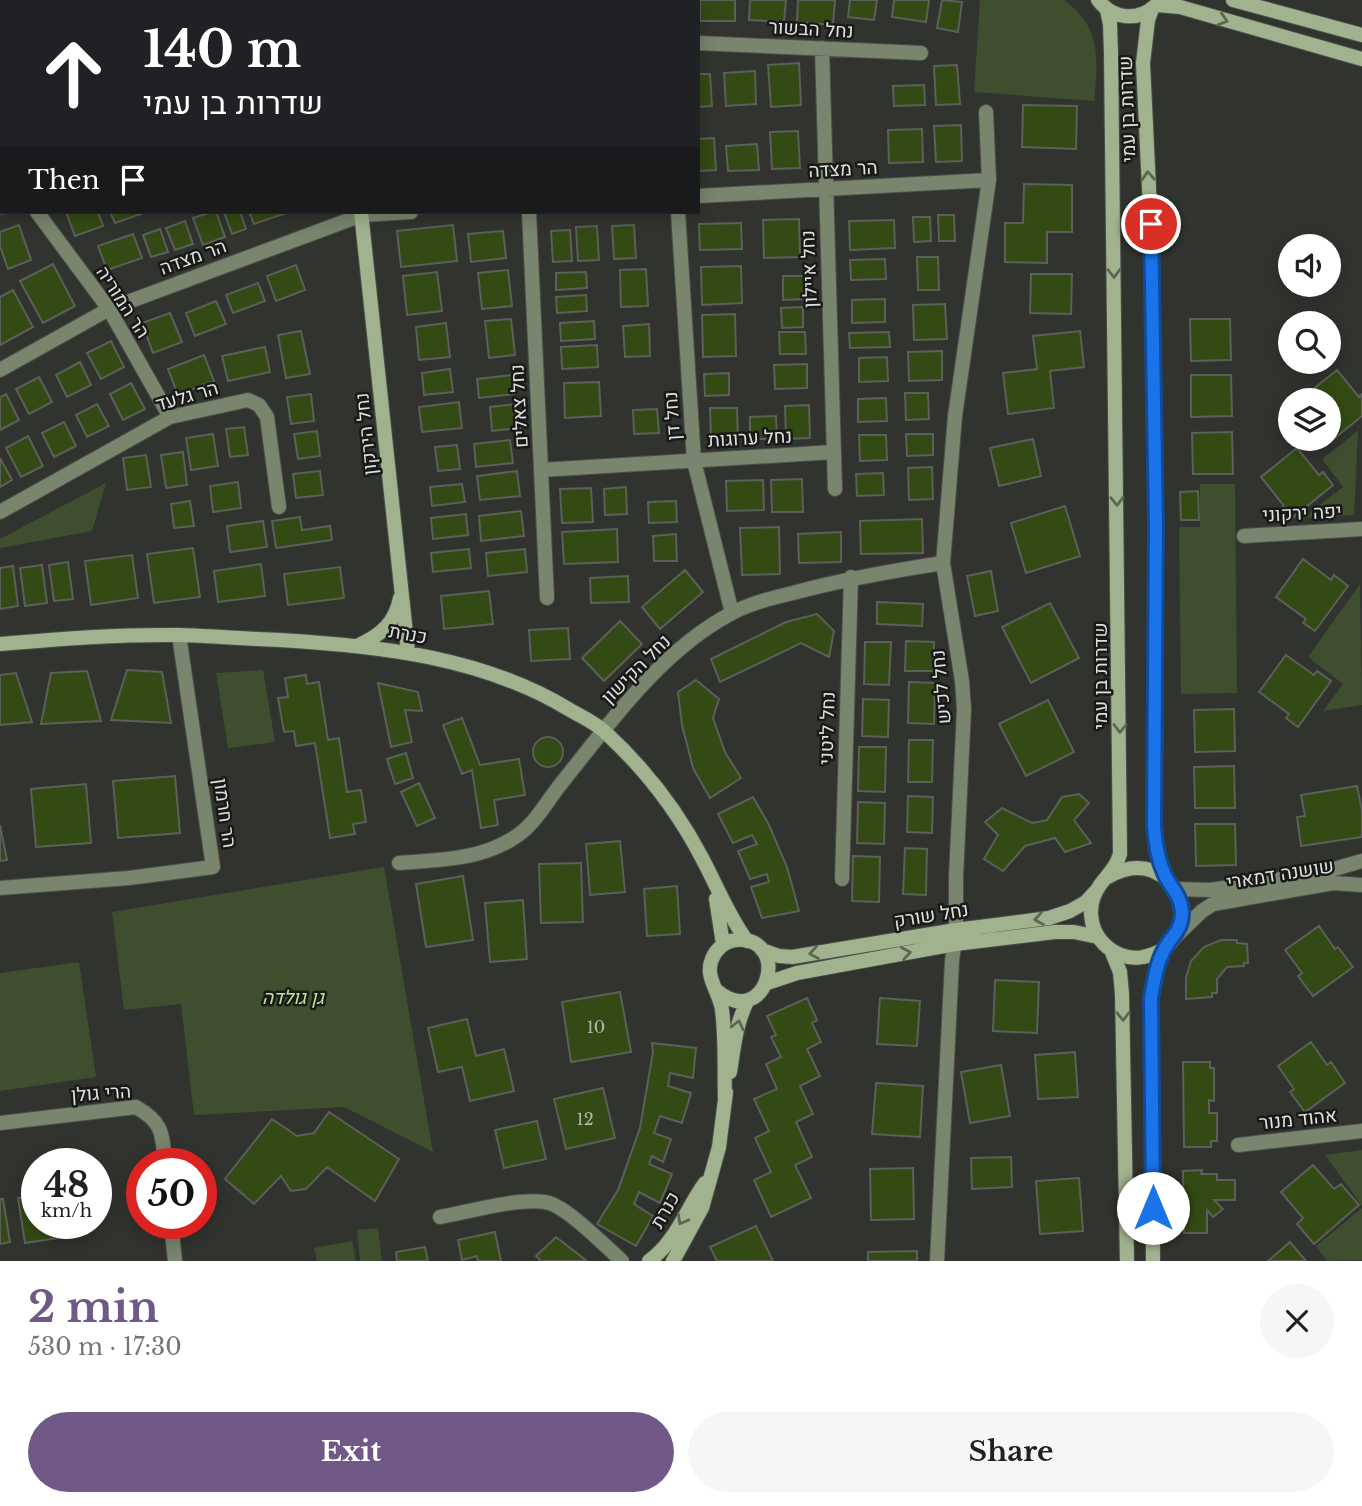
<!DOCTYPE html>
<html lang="en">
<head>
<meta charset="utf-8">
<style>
  body { margin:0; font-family:"Libre Baskerville",Heebo,serif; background:#f6f6f6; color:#202124; height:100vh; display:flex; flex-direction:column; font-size:26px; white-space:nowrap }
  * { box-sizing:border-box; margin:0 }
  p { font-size:23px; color:#757577 }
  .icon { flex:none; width:38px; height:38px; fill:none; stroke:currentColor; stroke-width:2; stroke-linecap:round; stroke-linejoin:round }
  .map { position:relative; height:1261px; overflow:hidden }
  .drawer { display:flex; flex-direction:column; background:#fff; flex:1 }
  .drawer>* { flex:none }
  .top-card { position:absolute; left:0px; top:0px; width:700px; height:214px; box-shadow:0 4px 18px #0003; background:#202124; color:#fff; overflow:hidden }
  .buttons { position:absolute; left:1278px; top:234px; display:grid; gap:14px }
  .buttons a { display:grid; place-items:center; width:63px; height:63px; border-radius:50%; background:#fff; box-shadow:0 4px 18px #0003; font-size:35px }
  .speed { position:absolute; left:21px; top:1148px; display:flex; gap:14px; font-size:35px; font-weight:700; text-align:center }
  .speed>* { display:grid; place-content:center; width:91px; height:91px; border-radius:50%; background:#fff; box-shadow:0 4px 18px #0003; line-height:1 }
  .speed small { font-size:18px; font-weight:400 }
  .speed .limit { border:10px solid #d22; background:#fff; color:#111 }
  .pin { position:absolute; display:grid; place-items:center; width:60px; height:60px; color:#fff; margin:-30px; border:4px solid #fff; border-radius:50%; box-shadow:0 2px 7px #0007 }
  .me { position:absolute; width:77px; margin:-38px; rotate:0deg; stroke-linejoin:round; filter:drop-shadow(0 0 5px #0008) }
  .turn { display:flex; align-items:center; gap:24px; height:147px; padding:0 28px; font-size:32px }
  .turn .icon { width:91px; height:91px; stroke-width:2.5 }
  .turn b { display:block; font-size:49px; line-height:60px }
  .then { display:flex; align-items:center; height:66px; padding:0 28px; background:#0003; gap:14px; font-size:26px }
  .round { display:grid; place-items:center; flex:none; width:74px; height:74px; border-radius:37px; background:#f6f6f6 }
  .headline { display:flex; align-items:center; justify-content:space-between; height:119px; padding:0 28px }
  h1 { font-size:42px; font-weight:800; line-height:52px; color:#705986 }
  .action { display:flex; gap:14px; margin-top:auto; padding:14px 28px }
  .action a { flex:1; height:80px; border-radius:42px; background:#705986; color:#fff; font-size:28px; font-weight:800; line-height:80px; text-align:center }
  .action a+a { background:#f6f6f6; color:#202124 }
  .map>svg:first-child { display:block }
</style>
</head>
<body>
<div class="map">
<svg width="1362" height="1261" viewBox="0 0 1362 1261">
  <rect width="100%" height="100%" fill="#30332e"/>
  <!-- green -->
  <path fill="#404e30" d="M980,0H1064C1102,27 1098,60 1094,101L974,92Z
    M1358,431L1354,515L1303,518L1343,487L1322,459Z
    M106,483L92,531L0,548V539Z
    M1200,484H1235L1237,693L1181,694L1179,527H1200Z
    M1360,584L1362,705L1323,711L1343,684L1308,657Z
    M263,670L275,742L228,748L216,673Z
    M384,867L433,1152L344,1107L194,1115L181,1004L124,1010L112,912Z
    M79,962L96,1077L0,1091V973Z
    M1362,1150V1206L1325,1155Z
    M1362,1208V1260L1327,1261L1316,1246Z
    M378,1228L382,1261H360L357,1230Z
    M352,1241L356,1261H317L314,1248Z"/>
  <!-- building -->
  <path fill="#344a14" stroke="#5c5f5a" stroke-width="2" d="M534,0H557V2H520Z
    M567,0H595V2H568Z
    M658,0H689V2H658Z
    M700,0H735V21H700Z
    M750,0H786L784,22L749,20Z
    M798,0H835L833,25L797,22Z
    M850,0H877L874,20L848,17Z
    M894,0H929L926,22L892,17Z
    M942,0L962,2L958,32L937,28Z
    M799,63L801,105L771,107L768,65Z
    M957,65L960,104L936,105L934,66Z
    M755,71L756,104L726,106L724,73Z
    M698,74H710L712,106L698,107Z
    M924,85L925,105L894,106L893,86Z
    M1023,105L1077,106L1076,149L1022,147Z
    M961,125L962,161L936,162L934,126Z
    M922,129L923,162L889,163L888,130Z
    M798,131L800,168L772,169L770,132Z
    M714,138L716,170L698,171V139Z
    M757,144L759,170L728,171L726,146Z
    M0,146H2L0,179Z
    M1024,184L1072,185V232H1047V263L1005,262V223H1023Z
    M66,212H98L103,226L75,236Z
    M110,212H140L141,214L115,223Z
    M212,212H216L225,237L203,245L193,218Z
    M224,212H240L246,229L232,234Z
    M249,212H289L254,224Z
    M938,215H954L955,241H939Z
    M913,217H930L931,241L914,242Z
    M799,219L800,257L764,258L763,220Z
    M894,220L895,248L850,250L849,221Z
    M185,221L193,244L175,250L166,228Z
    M741,223L742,249L700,250L699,224Z
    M19,225L31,260L8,269L0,246V232Z
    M453,225L457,261L401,267L397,231Z
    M634,225L636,258L614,259L612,226Z
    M597,226L599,260L578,261L576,227Z
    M160,229L168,252L151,257L143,235Z
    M570,230L572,261L553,262L551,231Z
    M503,231L506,258L471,262L468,234Z
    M133,234L142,258L107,270L98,246Z
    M917,257H938L939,290H918Z
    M885,259L886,279L851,280L850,260Z
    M53,264L75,306L43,323L20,281Z
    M296,265L305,290L276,301L267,276Z
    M741,266L742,303L702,305L701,267Z
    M646,269L648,306L621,307L620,270Z
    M508,270L512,306L482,309L478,273Z
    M437,272L442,311L407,315L403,276Z
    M586,272L587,288L556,290V273Z
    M1031,274H1072L1071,314L1030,313Z
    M783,276H805L806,299L783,300Z
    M258,283L265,301L233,313L226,295Z
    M13,290L33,327L0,345V297Z
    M586,295L587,311L557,313L556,297Z
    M885,299V322L852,323V300Z
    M216,301L226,324L195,336L186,313Z
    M945,304L947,339L914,340L913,305Z
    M803,307V327L782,328L781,308Z
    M170,313L182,342L153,353L142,323Z
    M735,314L736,356L703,357L702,315Z
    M511,319L515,355L489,358L485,321Z
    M1190,319H1230L1231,360L1191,361Z
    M594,321L595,339L561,341L560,323Z
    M446,323L450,357L419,360L416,327Z
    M649,324L650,356L625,357L623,326Z
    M301,331L310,374L286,378L278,335Z
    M1080,331L1084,367L1050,371L1054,408L1008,414L1003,373L1037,369L1033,336Z
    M779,332H805L806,354H780Z
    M889,332L890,347L850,348L849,333Z
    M111,341L124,367L101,379L87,353Z
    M597,345L598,367L562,369L561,347Z
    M265,347L270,372L228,381L222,356Z
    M942,351V380L909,381L908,352Z
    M204,355L214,381L178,395L168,369Z
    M887,357L888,381L859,382V358Z
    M80,362L91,385L67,397L56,375Z
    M807,364V388L775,389L774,365Z
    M450,369L453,392L424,395L422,373Z
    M1337,370L1359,397L1362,394V416L1330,442L1327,439L1328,401H1303L1301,399Z
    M729,373V395L705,396L704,374Z
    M512,375L514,394L479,398L477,379Z
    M1191,375H1231L1232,416L1191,417Z
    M39,377L52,402L29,414L16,389Z
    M599,382L601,416L565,418L564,383Z
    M131,383L145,409L123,420L110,394Z
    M905,393H928L929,419L906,420Z
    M6,394L19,420L0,430V397Z
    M311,394L314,421L291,424L287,397Z
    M886,398L887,421L858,422V399Z
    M459,402L462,428L422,432L419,407Z
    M97,404L109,426L87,437L76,415Z
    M517,404L520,428L492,431L490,407Z
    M809,405L810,438L786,439L785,406Z
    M710,408H737L738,439L711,440Z
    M657,409L659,433L634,434L633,410Z
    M776,416L777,439H750V417Z
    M64,422L76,446L54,457L42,433Z
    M244,427L248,455L230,457L226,429Z
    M317,431L320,456L298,459L294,434Z
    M1232,432L1233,474H1193L1192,433Z
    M213,434L218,466L191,470L186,438Z
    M906,434H933V455L907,456Z
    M859,435H886L887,460L860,461Z
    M28,436L43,466L21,477L6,448Z
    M1033,439L1041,476L999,486L990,448Z
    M510,440L513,463L476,467L474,444Z
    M457,445L460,469L438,471L435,447Z
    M1297,448L1319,475L1323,472L1333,485L1290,520L1280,509L1284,506L1261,477Z
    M183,452L187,485L166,488L161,455Z
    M146,455L151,487L127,490L123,458Z
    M0,458L12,480L0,487Z
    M932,467L933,499L909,500L908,468Z
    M320,471L323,495L296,498L293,474Z
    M517,471L520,496L480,500L477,476Z
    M883,473L884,495L857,496L856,474Z
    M802,479L803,512H772L771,480Z
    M763,480L764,510L727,511L726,481Z
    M238,482L241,508L213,512L210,486Z
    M462,484L465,502L432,506L430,487Z
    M626,487L627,514L605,515L604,489Z
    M591,488L593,522L562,523L560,489Z
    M1198,491L1199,520H1181L1180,492Z
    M190,501L194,526L174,528L171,504Z
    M676,501L677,522L649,523L648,502Z
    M1065,506L1080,556L1026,573L1011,523Z
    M521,511L524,536L481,541L479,516Z
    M466,514L468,535L433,539L431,518Z
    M300,517L302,530L330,526L332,540L276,548L272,521Z
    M922,519L923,553L861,554L860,521Z
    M263,521L267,547L230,552L227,526Z
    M779,527L780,574L742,575L740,528Z
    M617,529L618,562L564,564L562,532Z
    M841,532V562L799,563L798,534Z
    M676,534L677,561H654L653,536Z
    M193,548L200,597L154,603L147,554Z
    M469,549L471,568L433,572L431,553Z
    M525,549L527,572L488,576L486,553Z
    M132,555L138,598L91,605L85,561Z
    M1303,559L1331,580L1334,575L1348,586L1315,631L1303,623L1306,619L1276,597Z
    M68,562L73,599L54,601L49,565Z
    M261,564L265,596L218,602L214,571Z
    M42,565L47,603L25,606L20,568Z
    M13,566L18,606L0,609V568Z
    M340,567L344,598L288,605L284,574Z
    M685,570L703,592L660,629L642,607Z
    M991,571L998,611L975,616L967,576Z
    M628,576L629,602L591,603L590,578Z
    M489,591L493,624L444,629L441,596Z
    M877,602L923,604L922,626L877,624Z
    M1050,603L1079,658L1031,683L1002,627Z
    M817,614L834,631L829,657L801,643L720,682L711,659L786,622Z
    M620,621L642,644L604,681L582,658Z
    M568,628L570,659L531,661L529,630Z
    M906,641L934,642L933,671H905Z
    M865,642H891L889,685L864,684Z
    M1286,655L1314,675L1317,671L1331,681L1298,727L1286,718L1289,714L1259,692Z
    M127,670L162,672L171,723L111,720Z
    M87,671L101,721L41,724L51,673Z
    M16,673L32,722L0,725V675Z
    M306,675L307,684L319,682L328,740L339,738L347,792L361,790L366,822L353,824L355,834L330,838L315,743L296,746L294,731L284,732L278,698L288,697L285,678Z
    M696,680L719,699L713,718L725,752L741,778L710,798L693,768L682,725L678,692Z
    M909,682L935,683L934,724L908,723Z
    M378,683L418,692L422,711L405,710L412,742L391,747Z
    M863,699L889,700L888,737L862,736Z
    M1048,700L1074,752L1026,776L999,724Z
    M1234,709L1235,751L1195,752L1194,710Z
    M462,718L480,765L519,759L525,795L494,800L498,825L481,828L472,770L462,774L443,725Z
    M533 752a15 15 0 1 1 30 0a15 15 0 1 1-30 0Z
    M909,740H933L932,782H908Z
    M859,747H886L885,792L858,791Z
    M406,753L413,778L395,784L387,759Z
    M1234,766L1235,808H1195L1194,767Z
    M175,776L180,833L118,838L113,781Z
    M419,783L435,818L417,826L401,792Z
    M86,784L91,843L36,847L31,789Z
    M1357,786L1362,811V837L1301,846L1297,817L1305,816L1301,795Z
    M1079,794L1089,803L1074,820L1091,843L1065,852L1055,838L1025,846L1003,871L984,859L998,835L985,822L1002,808L1032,823L1047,820L1062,797Z
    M908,796L933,797L932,833L907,832Z
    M753,797L769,825L787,867L799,911L762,918L751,887L769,882L767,874L750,879L738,851L757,844L752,835L733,843L718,814Z
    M858,802L885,803L884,844L857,843Z
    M1195,824H1235L1236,865L1196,866Z
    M0,825L7,860L0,861Z
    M620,841L625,892L590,895L586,844Z
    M905,848L927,849L926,895L903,894Z
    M853,856L880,857L879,902L852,901Z
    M581,863L583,922L541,923L539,864Z
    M463,876L473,940L426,947L416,884Z
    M677,886L680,934L647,936L644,889Z
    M523,900L527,959L490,962L485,903Z
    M1319,926L1335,949L1338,947L1353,967L1313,996L1298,976L1302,973L1285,950Z
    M1221,940H1237V943L1247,944L1248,963H1244V966L1227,967L1217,979V993H1212V997L1186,999V978L1191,961L1204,947Z
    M995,980L1039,982L1037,1033L993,1031Z
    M620,992L631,1052L571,1062L562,1002Z
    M807,998L817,1020L812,1023L821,1042L807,1049L820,1076L800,1086L813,1114L796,1122L812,1157L795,1165L811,1198L771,1217L754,1180L771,1172L755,1138L769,1131L754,1099L777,1089L766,1064L781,1057L771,1037L776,1035L767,1016Z
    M880,998L920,1001L917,1046L877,1044Z
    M467,1019L476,1056L504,1049L514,1091L470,1101L462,1067L438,1072L428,1028Z
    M1311,1042L1327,1065L1331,1062L1345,1083L1305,1112L1290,1092L1294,1089L1278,1066Z
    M652,1043L696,1048L693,1078L670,1073L668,1086L691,1093L682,1123L660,1116L654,1133L671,1139L663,1162L652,1156L649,1164L672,1174L660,1203L639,1192L634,1204L653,1216L636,1246L597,1224L618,1190L640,1128L653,1052Z
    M1075,1052L1078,1097L1038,1099L1035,1055Z
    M1183,1062H1210V1068H1214V1101L1209,1100V1113H1217V1141H1211V1147H1184Z
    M1001,1065L1010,1116L970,1123L961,1072Z
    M876,1083L923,1086L920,1137L872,1134Z
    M603,1088L615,1138L566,1149L554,1099Z
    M329,1112L399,1159L375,1201L327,1167L306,1189L291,1191L281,1176L254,1204L225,1179L272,1119L297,1136L314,1133Z
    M537,1121L546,1159L504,1168L495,1130Z
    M90,1156L92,1164H48V1162Z
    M1011,1157L1012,1187L972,1189L971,1158Z
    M1313,1165L1334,1189L1341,1184L1359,1205L1314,1244L1297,1224L1303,1218L1281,1192Z
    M913,1168L914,1219L871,1220L870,1169Z
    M1202,1170L1201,1174H1217V1180H1235V1200H1214L1223,1209L1213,1217L1207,1210V1233H1184L1183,1171Z
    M1079,1178L1083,1231L1040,1234L1036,1181Z
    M37,1195V1223H63L65,1237L25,1243L18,1198Z
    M0,1199H3L10,1242L0,1244Z
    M756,1226L773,1261H717L710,1247Z
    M495,1232L501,1261H478L477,1256L462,1260L458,1240Z
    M556,1237L587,1261H541L536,1256Z
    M1290,1242L1306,1261H1268Z
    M425,1247L428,1261H397L396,1252Z
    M917,1251V1261H868V1252Z"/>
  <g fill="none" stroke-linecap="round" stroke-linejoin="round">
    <defs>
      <path id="street" d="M698,43L921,53
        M822,48L835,489
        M698,196L989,180
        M0,207H2
        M37,212L109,309L170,417
        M529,212L547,598
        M678,212L694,461L732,613
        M0,370L109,309L362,215L411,212
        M541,470L834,452
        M0,512L170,417L248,400L259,405L267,417L279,507
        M1244,536L1362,529
        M399,863C437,860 479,860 512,839C536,825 547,800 564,780C612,720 662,650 732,613C751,603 772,598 793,593C844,579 891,571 943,563
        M842,879L851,577
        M0,888L129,878L213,867L179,635
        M1175,889L1211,890L1324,872L1362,861
        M1175,937L1202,911L1213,904L1333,883L1362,885
        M0,1123L136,1107C164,1123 162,1134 165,1164
        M1238,1145L1362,1131
        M440,1217C468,1212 524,1196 549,1203C569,1209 605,1246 622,1261
        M171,1223L175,1261
        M937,1261L952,961L956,930V877L964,709L962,681L943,563L955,416L989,180L986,112"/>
      <path id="secondary" d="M293,0L294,2
        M1098,0C1113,19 1137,22 1155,6
        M1233,0L1362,35
        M230,2L235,0
        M361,2L362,0
        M1157,5L1180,7L1362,59
        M1152,9L1148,20L1143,63L1152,251L1156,525L1155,825L1158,858L1166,877
        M1107,10L1110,24L1111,54L1120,854C1116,868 1108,874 1100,885C1087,903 1088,928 1104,944C1114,954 1129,960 1143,957C1213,944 1177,837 1108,877
        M0,82L2,81
        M0,110L2,109
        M361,212L408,652
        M0,644C60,639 120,634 180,635C213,636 247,639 280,640C380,646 483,657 570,710C582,717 596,723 606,733C644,768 678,812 702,858C717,886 728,915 747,941
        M359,645C381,635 395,623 400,598
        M716,899L723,944
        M762,950L779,956L792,957L956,930L1049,918L1070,911L1086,902L1095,892
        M1111,950L1120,972L1122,994L1127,1261
        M767,983L797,973L955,944L1055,932H1074L1098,937
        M717,991C767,1032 793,936 736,940C725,941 716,949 712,959C704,977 720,992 722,1010C726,1039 724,1071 725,1101
        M730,1072C734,1047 736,1022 748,1000
        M649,1261C676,1242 686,1209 705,1183
        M673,1261L702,1208L719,1147L726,1092
        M1153,1261L1151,998L1154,979L1164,949"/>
    </defs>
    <!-- street casing -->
    <use href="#street" stroke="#4c4f4a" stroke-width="16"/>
    <!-- secondary casing -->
    <use href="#secondary" stroke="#4c4f4a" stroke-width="16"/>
    <!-- street -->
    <use href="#street" stroke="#79856d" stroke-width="14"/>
    <!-- secondary -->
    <use href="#secondary" stroke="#a1b38e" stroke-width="14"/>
  </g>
  <!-- one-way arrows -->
  <defs><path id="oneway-chevron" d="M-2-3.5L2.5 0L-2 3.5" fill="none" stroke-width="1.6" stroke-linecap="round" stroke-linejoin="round" transform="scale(1.75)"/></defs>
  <g stroke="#5d6653">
    <use href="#oneway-chevron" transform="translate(1223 20) rotate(17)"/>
    <use href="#oneway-chevron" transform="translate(1148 176) rotate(-93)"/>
    <use href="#oneway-chevron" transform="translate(1114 273) rotate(89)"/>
    <use href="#oneway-chevron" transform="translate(1117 501) rotate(89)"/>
    <use href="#oneway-chevron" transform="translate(1120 728) rotate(90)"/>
    <use href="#oneway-chevron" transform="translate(1039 919) rotate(171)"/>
    <use href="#oneway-chevron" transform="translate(814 953) rotate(171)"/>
    <use href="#oneway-chevron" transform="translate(906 953) rotate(-10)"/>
    <use href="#oneway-chevron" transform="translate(1123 1016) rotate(89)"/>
    <use href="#oneway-chevron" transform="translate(738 1025) rotate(-77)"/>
    <use href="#oneway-chevron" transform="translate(682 1220) rotate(119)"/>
  </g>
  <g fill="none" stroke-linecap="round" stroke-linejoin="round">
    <defs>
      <path id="route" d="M1151,224L1156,525L1154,825C1155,842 1157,857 1164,873C1170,887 1181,895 1182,912C1182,931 1171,936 1164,950C1156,965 1154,982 1151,998L1153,1208"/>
    </defs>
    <!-- route casing -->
    <use href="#route" stroke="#114b97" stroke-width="18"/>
    <!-- route -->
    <use href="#route" stroke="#1a73e8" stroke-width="12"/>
  </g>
  <g text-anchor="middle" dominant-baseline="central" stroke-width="5" stroke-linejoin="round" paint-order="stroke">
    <!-- number labels -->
    <g font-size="16" fill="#b4baab">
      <text x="596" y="1027">10</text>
      <text x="585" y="1119">12</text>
    </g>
    <!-- street labels -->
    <g font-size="19" fill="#dee0dd" stroke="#191a18">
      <text transform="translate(811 29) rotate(3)">נחל הבשור</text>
      <text transform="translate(1127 109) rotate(-92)">שדרות בן עמי</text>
      <text transform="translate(843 169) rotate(-3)">הר מצדה</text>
      <text transform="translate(193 257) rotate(-20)">הר מצדה</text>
      <text transform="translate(809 269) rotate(-92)">נחל איילון</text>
      <text transform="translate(123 302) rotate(57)">הר המוריה</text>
      <text transform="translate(187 396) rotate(-16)">הר גלעד</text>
      <text transform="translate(519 406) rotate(-93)">נחל צאלים</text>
      <text transform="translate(672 416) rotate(-94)">נחל דן</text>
      <text transform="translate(366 434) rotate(-96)">נחל הירקון</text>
      <text transform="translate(750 438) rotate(-3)">נחל ערוגות</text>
      <text transform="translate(1302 513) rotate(-3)">יפה ירקוני</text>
      <text transform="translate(408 634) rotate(10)">כנרת</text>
      <text transform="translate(636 669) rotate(-45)">נחל הקישון</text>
      <text transform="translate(1100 676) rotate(-90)">שדרות בן עמי</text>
      <text transform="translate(941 687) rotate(-95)">נחל לכיש</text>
      <text transform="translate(827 728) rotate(-88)">נחל ליטני</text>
      <text transform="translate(225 813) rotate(82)">הר חרמון</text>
      <text transform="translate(1280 874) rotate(-9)">שושנה דמארי</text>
      <text transform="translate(931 915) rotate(-9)">נחל שורק</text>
      <text transform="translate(101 1093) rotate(-4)">הרי גולן</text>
      <text transform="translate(1298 1119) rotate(-6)">אהוד מנור</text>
      <text transform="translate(665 1210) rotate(-60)">כנרת</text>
    </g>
    <!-- park labels -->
    <g font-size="19" font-style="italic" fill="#bee493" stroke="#191a18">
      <text x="293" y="997">גן גולדה</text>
    </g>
  </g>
</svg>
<div class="buttons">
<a><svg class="icon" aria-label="sound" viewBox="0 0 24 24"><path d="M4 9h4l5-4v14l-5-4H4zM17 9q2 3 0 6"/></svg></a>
<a><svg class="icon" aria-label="search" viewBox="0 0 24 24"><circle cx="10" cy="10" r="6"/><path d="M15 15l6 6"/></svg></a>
<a><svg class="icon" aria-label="layers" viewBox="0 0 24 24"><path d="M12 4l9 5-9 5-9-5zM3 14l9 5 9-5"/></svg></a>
</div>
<div class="speed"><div>48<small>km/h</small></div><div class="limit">50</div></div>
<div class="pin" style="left:1151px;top:224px;background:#d93025"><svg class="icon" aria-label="arrive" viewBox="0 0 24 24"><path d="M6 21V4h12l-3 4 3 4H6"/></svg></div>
<svg class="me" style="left:1153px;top:1208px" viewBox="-20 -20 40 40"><circle r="19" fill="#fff"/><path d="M0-13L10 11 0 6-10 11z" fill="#1a73e8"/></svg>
<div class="top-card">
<div class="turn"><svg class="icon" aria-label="ahead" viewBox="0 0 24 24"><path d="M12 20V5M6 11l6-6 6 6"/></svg><div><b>140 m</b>שדרות בן עמי</div></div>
<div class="then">Then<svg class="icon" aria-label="arrive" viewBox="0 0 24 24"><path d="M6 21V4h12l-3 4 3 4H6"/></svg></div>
</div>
</div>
<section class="drawer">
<div class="headline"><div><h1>2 min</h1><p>530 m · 17:30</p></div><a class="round"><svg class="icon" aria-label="close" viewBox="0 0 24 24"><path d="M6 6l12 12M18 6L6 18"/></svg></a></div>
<div class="action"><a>Exit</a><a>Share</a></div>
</section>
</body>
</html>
